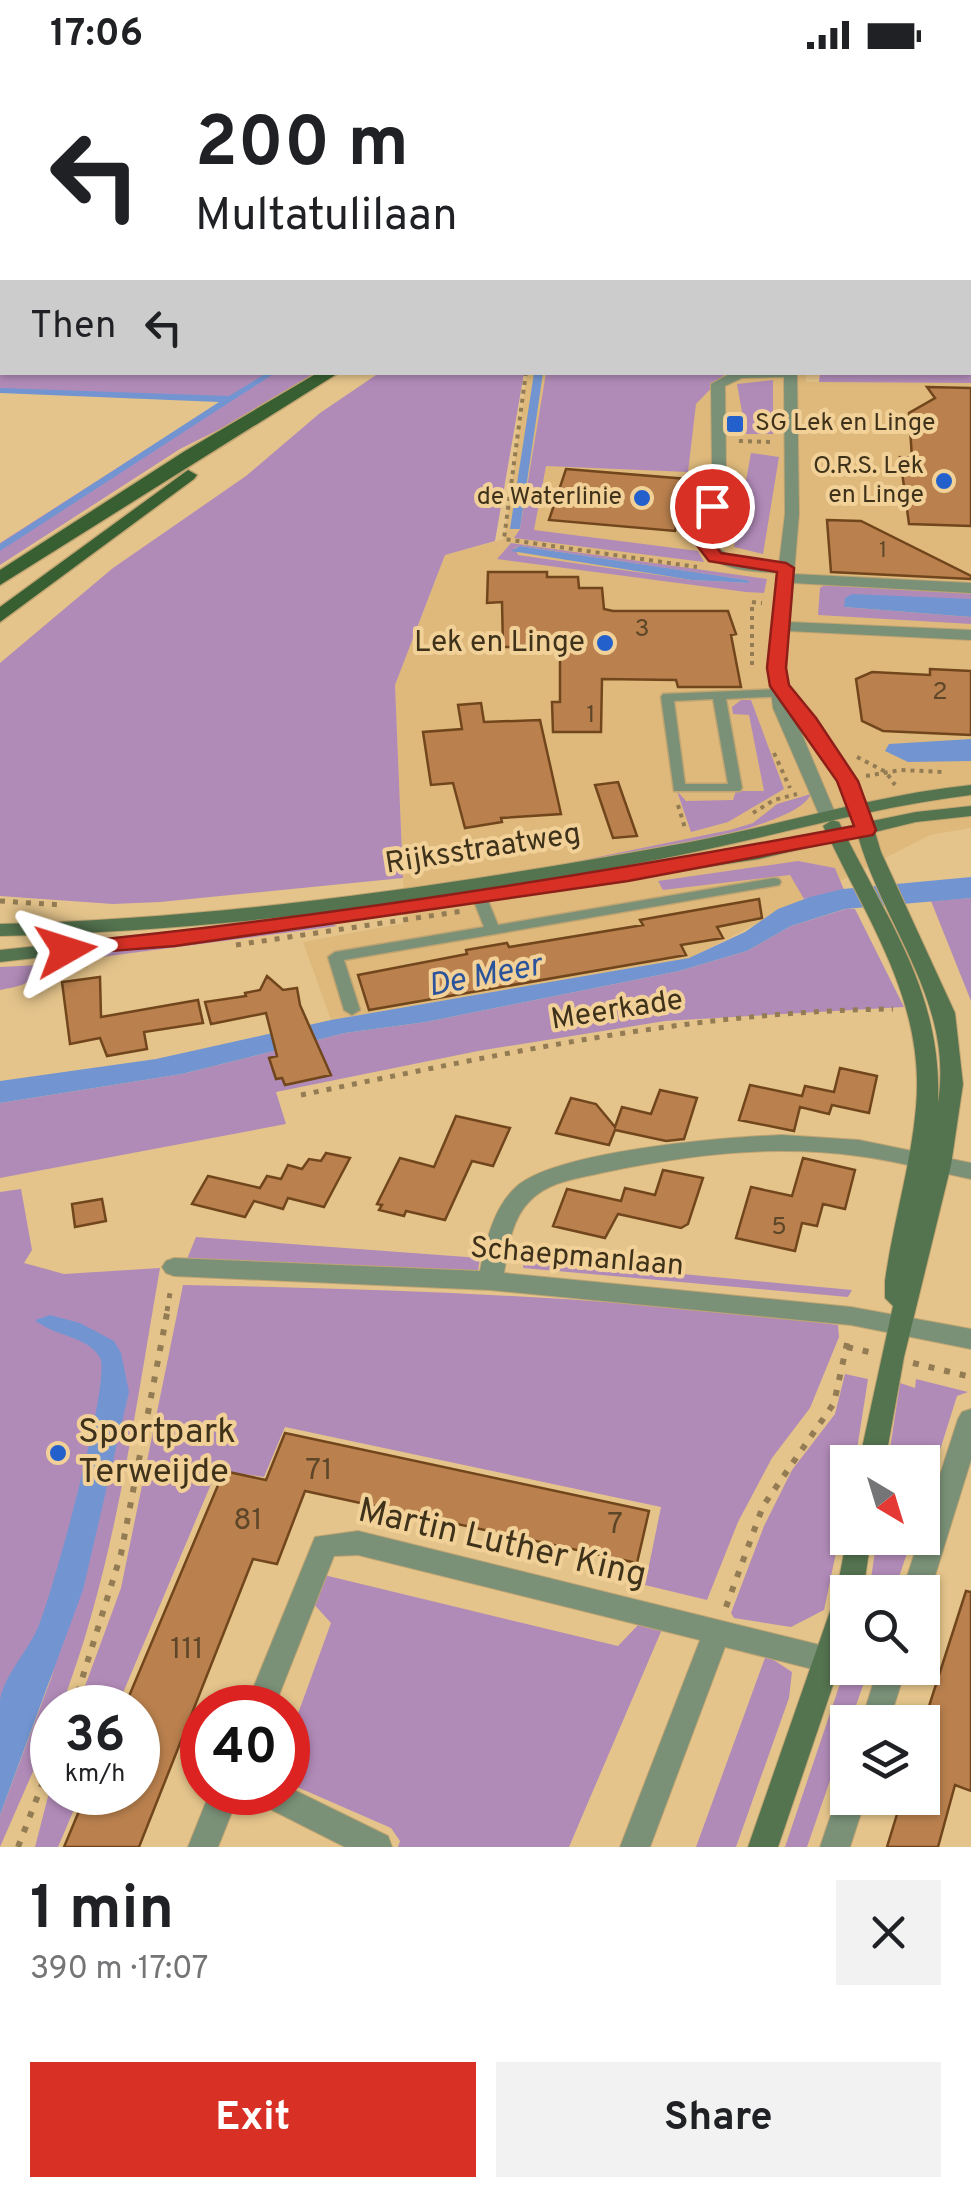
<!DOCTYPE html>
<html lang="en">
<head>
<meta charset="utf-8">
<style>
  body { margin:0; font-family:Overpass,sans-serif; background:#f2f2f2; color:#202124; height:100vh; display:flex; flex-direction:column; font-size:38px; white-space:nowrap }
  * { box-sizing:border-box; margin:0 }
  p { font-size:32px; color:#757577 }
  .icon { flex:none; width:55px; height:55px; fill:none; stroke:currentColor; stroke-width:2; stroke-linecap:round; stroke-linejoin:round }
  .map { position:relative; height:1777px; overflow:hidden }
  .panel { display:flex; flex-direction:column; background:#fff; flex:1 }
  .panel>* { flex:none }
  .top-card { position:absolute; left:0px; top:0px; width:972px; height:305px; box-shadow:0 2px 8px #0004; background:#fff; color:#202124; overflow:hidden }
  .needle { width:65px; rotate:142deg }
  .buttons { position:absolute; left:830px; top:1375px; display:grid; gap:20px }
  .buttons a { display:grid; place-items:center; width:110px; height:110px; border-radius:0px; background:#fff; box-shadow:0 2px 8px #0004; font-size:50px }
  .speed { position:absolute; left:30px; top:1615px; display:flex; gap:20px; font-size:50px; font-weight:700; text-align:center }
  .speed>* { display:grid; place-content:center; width:130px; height:130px; border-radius:50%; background:#fff; box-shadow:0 2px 8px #0004; line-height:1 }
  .speed small { font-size:25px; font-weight:400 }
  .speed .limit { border:15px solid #d22; background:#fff; color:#111 }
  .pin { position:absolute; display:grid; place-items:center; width:85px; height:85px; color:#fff; margin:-42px; border:5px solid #fff; border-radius:50%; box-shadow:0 2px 10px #0007 }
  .me { position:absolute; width:110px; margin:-55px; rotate:84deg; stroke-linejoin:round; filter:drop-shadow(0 0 8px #0008) }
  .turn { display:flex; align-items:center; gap:35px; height:210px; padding:0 30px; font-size:45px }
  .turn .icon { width:130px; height:130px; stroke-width:2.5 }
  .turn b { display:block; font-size:70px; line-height:85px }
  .then { display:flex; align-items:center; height:95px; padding:0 30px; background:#0003; gap:20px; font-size:38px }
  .round { display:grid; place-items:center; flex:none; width:105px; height:105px; border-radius:0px; background:#f2f2f2 }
  .head { display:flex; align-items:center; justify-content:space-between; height:170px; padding:0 30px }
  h1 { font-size:60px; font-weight:700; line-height:75px }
  .action { display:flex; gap:20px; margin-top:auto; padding:20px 30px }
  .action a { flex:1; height:115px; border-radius:0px; background:#d93025; color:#fff; font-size:40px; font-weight:700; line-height:115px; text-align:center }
  .action a+a { background:#f2f2f2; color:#202124 }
  .status { display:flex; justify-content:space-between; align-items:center; height:70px; padding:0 50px; background:#fff; direction:ltr }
  .status svg { height:28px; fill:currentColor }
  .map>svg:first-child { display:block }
</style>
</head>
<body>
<div class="status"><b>17:06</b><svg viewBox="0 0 49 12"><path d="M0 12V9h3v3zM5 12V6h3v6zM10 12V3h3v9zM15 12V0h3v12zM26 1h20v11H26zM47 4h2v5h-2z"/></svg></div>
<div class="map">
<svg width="971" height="1777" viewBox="0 0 971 1777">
  <rect width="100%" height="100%" fill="#e4c48b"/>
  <!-- built -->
  <path fill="#deb97b" d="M806,302V312L971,313V758L930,765L690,888L331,950L303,872L405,853L395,615L445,485L504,469L527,303Z"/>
  <!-- green -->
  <path fill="#b18bb8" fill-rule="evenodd" d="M0,0H112L2,2V302L323,303L286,326L180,379L0,495V473L228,327L0,319Z
    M971,295V313L819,312L820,303L970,302Z
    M379,303H524L495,471L445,485L395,615L403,808L160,832L113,834L0,826V593L113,498L246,406L320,343Z
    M546,303H726L696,334L688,402L546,396L534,460L698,481L704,492L514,468L520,459Z
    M773,310V364H746L737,314Z
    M751,383L779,387L763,484L734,477Z
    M511,473L767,509L764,523L746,522L497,489ZM521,476L746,510L750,513L692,510L518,485L515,478Z
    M824,515L971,522V529L844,537L971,547V554L818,545L820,518Z
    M741,630H751L784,719L728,752L691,762L677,721L686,731L733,730L736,721H764L749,645L733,644L732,637Z
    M811,724C795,763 600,788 554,796L730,760L753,753L777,734Z
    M798,791L835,798L844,820L804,829L790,805L663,820L658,811Z
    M971,828V931L931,831Z
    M846,839H855L904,937L665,951L478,981L276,1022L286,1054L0,1108V1033L182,1004L345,963L426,952L679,901L747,881L791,856Z
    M326,852L337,856L40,895C33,915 20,916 0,920V897L39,895V889Z
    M21,1119L32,1180L24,1193L64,1204L160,1198C134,1346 115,1497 61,1637L52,1638V1658L0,1777V1745L55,1598L0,1722V1122Z
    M196,1167L480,1188L478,1201L187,1189Z
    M524,1189L852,1220L848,1227L523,1198Z
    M183,1215C402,1219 620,1227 838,1255L839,1267L810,1338L772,1388L738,1452L707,1530L645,1515L661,1437L285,1357L264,1407L217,1400L117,1637L77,1638L121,1518Z
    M845,1304L868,1309L855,1392H848L847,1430L824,1540L791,1557L734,1548L731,1543L764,1456L792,1400L835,1344Z
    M916,1309L968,1322L957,1326L923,1434L922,1392H888L900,1313L915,1318Z
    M877,1468H912L894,1522H869Z
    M320,1504L618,1576L639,1554L663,1557L569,1777H398L400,1771L391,1758L288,1713V1671L331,1553L310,1530Z
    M766,1585L792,1602L789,1628L736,1777H696Z
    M847,1593L848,1598H869L807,1777H785Z
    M52,1711V1722L81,1723L58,1777H35Z"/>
  <!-- water -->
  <path fill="#7295d1" d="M267,303H275L0,481V474L219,332L0,323V318L229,326Z
    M534,303H543L520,459H510Z
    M520,476L747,510L750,513L692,510L511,481Z
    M852,524L971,529V547L844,537L845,528Z
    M971,669V691L908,692L885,681L889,674Z
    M971,807V828L845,839L791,856L747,881L679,901L426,952L345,963L182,1004L0,1033V1011L156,989L331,950L689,888L745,862L778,839L810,827L843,819Z
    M50,1245L80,1253L114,1271L121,1283L129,1322L83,1520L0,1745C0,1709 0,1666 0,1630C4,1605 29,1580 39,1555C52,1524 112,1309 100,1288C89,1266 52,1266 35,1250Z"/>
  <!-- building -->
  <path fill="#ba814e" stroke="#71461c" stroke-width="2.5" d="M927,317L971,318V456L909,454L900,387L912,388L909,343L935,328Z
    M566,399L687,409L675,461L549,450Z
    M827,450L861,451L971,506V509L831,502Z
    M488,502H547V507H578L579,518H602L604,539L613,541H728L736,564L731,565L741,617H678L676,610L602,609L601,662H553L552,632H560V578L503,577L502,532L487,533Z
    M930,599L971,601V665L883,661L862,651L856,609L872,602L930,605Z
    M481,633L484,652L540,650L561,744L501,748L502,752L465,758L453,713L431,715L423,662L462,659L458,635Z
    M618,712L637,766L613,768L595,715Z
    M759,829L762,848L717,857L723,868L681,875L686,885L369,940L358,905L467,884L466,880L507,873L509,877L643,855L640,850Z
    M267,906L283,920L297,918L300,935L331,1005L285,1015L282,1008L276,1009L269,988L277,986L266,943L211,954L205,932L246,926L245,923L260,920Z
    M100,907L101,947L198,930L203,953L144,962L147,979L107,986L100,968L70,974L62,912Z
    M840,998L877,1006L869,1043L832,1035L829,1044L800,1037L794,1061L739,1050L750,1015L802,1026L805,1016L834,1022Z
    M660,1020L697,1028L684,1069L666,1071L615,1060L609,1075L556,1063L571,1028L596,1034L615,1057L622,1037L651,1044Z
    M456,1046L510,1058L493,1096L472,1091L445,1150L406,1141L404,1146L379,1140L382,1135L377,1134L400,1088L434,1097Z
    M326,1083L350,1088L324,1137L288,1128L283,1139L254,1131L245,1147L192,1134L208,1106L260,1118L267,1106L281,1109L288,1095L302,1099L309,1089L321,1091Z
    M803,1088L855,1100L845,1139L823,1134L817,1156L802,1153L795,1181L736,1168L751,1117L792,1126Z
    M663,1100L703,1108L688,1154L681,1158L618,1144L605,1168L553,1156L567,1119L621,1131L625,1118L655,1125Z
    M102,1129L106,1151L75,1157L72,1134Z
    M285,1363L649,1441L637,1493L305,1421L277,1494L253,1489L139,1777H64L87,1722H138V1638H124L224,1401L266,1410Z
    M966,1521L971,1522V1721L955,1715L938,1777H887L902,1728H922V1658Z"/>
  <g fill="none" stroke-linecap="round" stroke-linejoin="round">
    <defs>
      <path id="lane" d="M782,619L786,620V626L726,629L742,718L740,721H674L661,627L663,624ZM713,629L728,714H685L674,631Z
        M774,808L779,809L781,812L779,815L344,890L360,940L352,945L344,940L328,887L335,882L484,857L468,816L475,812L482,816L498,855Z"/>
      <path id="street" d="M649,0H679L681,2H653Z
        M970,36H971V42H970Z
        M970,150H971V156H970Z
        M733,302H797L799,444L794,504L971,513V523L793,513L789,552L971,560V570L788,561L784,598L788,619L834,677L868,737L865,741H853L826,691L795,648L836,745L833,749H821L773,638L768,598L778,503C747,501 715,501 696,473L712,399L711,314ZM784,307L785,444L779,494L734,489L712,473L726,399L725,316L742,308Z
        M782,1065L859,1070L971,1093V1109C933,1101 896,1091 858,1086C774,1074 688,1085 606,1102C580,1108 548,1111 529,1132C511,1150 508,1180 504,1203L851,1237L971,1259V1279L851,1255L490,1220L174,1206L166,1203L162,1197L166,1191L174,1188L480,1201C486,1172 493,1138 516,1117C556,1081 725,1067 782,1065Z
        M971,1339V1390L930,1522L922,1532V1522H902L958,1349L962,1342Z
        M358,1461L828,1577L838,1581L842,1590L838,1599L828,1603L725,1577L650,1777H620L700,1570L358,1485L334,1486L274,1638H245L315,1467Z
        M878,1598H906L889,1652H861Z
        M848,1715V1728H866L850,1777H820L840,1718Z
        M288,1717L388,1766L392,1777H345L256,1732L252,1722H288Z
        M210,1722H240L218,1777H188Z"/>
      <path id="secondary" d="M971,715V725C889,735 811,756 731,774C662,790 591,802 521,814L759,777L826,762L823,756L832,750L839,752L842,758L855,755L857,747L863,745L872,751L916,742L971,736V746L916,752L875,762L881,782L955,943L963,1014L951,1095L904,1287L885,1392H859L893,1236L885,1228V1211C893,1152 911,1096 916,1037C925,937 873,859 831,772L759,789L478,832L468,826L473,821C316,847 159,862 0,866V854C233,848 461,814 690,772C784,754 875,725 971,715ZM858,766C884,858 954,931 938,1033C942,927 893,859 847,768Z
        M217,857L227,863L224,867L0,892V880Z
        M848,1462V1468H871L863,1522H848V1571L778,1777H748L836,1524Z"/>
      <path id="primary" d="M319,302H340L0,515V500L185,381Z
        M188,400L197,405L194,409L0,552V537Z"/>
    </defs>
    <!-- lane casing -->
    <use href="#lane" stroke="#c0a472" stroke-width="3"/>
    <!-- street casing -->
    <use href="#street" stroke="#c0a472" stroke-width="2"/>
    <!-- secondary casing -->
    <use href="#secondary" stroke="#c0a472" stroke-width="2"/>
    <!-- primary casing -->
    <use href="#primary" stroke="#c0a472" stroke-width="3"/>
    <!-- path-far2 -->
    <path stroke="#937c54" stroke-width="4" stroke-dasharray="4 5" stroke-linecap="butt" d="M526,302L504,469L697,497
      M739,371L773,372
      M752,595V532L762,533
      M774,683L790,718
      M857,687L886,702L895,715
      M866,706L901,700L944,702
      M678,735L685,758
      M753,743L774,730L797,724"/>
    <!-- path-far1 -->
    <path stroke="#937c54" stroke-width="5" stroke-dasharray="5 8" stroke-linecap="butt" d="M0,831L62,835
      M236,875L463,841
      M301,1025C497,985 693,941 893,939
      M167,1241L171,1217"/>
    <!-- path -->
    <path stroke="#937c54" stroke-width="6" stroke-dasharray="6 10" stroke-linecap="butt" d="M847,1277L869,1282
      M913,1293L971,1307
      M726,1537L763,1436L834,1333L848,1269
      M73,1638L121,1484L168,1238
      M18,1777L52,1689"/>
    <!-- lane -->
    <use href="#lane" fill="#7a9077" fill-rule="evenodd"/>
    <!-- street -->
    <use href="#street" fill="#7a9077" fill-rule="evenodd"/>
    <!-- secondary -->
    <use href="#secondary" fill="#54734f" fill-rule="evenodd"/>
    <!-- primary -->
    <use href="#primary" fill="#385f32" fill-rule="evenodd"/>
    <!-- rail -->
    <path stroke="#988158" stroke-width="4" stroke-dasharray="8 4" stroke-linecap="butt" d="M816,0L838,2"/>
  </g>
  <!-- route -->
  <path fill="#d93025" stroke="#8d1f18" stroke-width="2.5" d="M706,432L720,436L713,472L721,483L786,493L794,498L786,598L789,615L816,648L858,711L876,760L873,765L628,811L175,876L58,885L54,880L66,873C330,847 593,805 854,756L837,711L770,616L767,598L777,502L709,491L695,473Z"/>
  <!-- markers -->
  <g fill="#2360cc" stroke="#f2d198" stroke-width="4">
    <rect x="725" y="344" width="20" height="20" rx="5"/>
    <circle cx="944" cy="411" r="10"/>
    <circle cx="642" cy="428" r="10"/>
    <circle cx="605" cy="573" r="10"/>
    <circle cx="58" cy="1383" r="10"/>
  </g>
  <g text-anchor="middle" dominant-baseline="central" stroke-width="8" stroke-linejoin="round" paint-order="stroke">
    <!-- far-number labels -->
    <g font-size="22" fill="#5e4628">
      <text x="883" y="481">1</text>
    </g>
    <!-- far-poi labels -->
    <g font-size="25" fill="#3f321b" stroke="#f2d198" text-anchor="end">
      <text x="755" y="354" text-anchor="start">SG Lek en Linge</text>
      <text x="924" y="397">O.R.S. Lek<tspan x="924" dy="29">en Linge</tspan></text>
      <text x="622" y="428">de Waterlinie</text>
    </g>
    <!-- number labels -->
    <g font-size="25" fill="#5e4628">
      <text x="642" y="560">3</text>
      <text x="940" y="623">2</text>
      <text x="591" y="646">1</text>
      <text x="779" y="1158">5</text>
    </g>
    <!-- poi labels -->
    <g font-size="30" fill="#3f321b" stroke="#f2d198" text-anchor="end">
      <text x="585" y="573">Lek en Linge</text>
    </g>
    <!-- street labels -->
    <g font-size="30" fill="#3f321b" stroke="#f2d198">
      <text transform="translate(483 780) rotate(-9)">Rijksstraatweg</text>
      <text transform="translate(617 941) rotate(-9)">Meerkade</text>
      <text transform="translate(577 1188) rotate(5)">Schaepmanlaan</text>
    </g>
    <!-- near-number labels -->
    <g font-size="30" fill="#5e4628">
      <text x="319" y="1401">71</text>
      <text x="248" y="1451">81</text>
      <text x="615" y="1455">7</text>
      <text x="187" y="1580">111</text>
    </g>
    <!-- water labels -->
    <g font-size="32" font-style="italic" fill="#2a539c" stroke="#f2d198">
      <text transform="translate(485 907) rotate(-11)">De Meer</text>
    </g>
    <!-- near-poi labels -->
    <g font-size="35" fill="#3f321b" stroke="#f2d198" text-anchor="start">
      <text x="78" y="1363">Sportpark<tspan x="78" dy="40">Terweijde</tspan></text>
    </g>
    <!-- near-street labels -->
    <g font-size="35" fill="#3f321b" stroke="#f2d198">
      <text transform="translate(502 1474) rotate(13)">Martin Luther King</text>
    </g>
  </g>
</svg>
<div class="buttons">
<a><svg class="needle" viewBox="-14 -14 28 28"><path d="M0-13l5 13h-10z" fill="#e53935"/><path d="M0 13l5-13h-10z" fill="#757577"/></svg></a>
<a><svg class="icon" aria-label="search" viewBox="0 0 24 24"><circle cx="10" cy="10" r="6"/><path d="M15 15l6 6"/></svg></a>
<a><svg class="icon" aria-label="layers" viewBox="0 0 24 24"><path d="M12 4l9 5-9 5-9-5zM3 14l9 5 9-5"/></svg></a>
</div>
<div class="speed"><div>36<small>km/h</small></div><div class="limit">40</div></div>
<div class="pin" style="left:712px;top:436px;background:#d93025"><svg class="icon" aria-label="arrive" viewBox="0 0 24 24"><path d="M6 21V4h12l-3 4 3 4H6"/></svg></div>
<svg class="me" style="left:66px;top:880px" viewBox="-20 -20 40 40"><path d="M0-17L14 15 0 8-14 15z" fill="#d93025" stroke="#fff" stroke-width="4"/></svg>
<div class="top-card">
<div class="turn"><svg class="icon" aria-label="left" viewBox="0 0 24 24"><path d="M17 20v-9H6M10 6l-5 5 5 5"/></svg><div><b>200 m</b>Multatulilaan</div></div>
<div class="then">Then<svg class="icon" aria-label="left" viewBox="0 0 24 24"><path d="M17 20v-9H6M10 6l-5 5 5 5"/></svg></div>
</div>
</div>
<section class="panel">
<div class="head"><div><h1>1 min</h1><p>390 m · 17:07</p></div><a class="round"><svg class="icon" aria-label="close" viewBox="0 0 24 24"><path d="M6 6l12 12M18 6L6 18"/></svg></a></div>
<div class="action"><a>Exit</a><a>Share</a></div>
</section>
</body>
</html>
